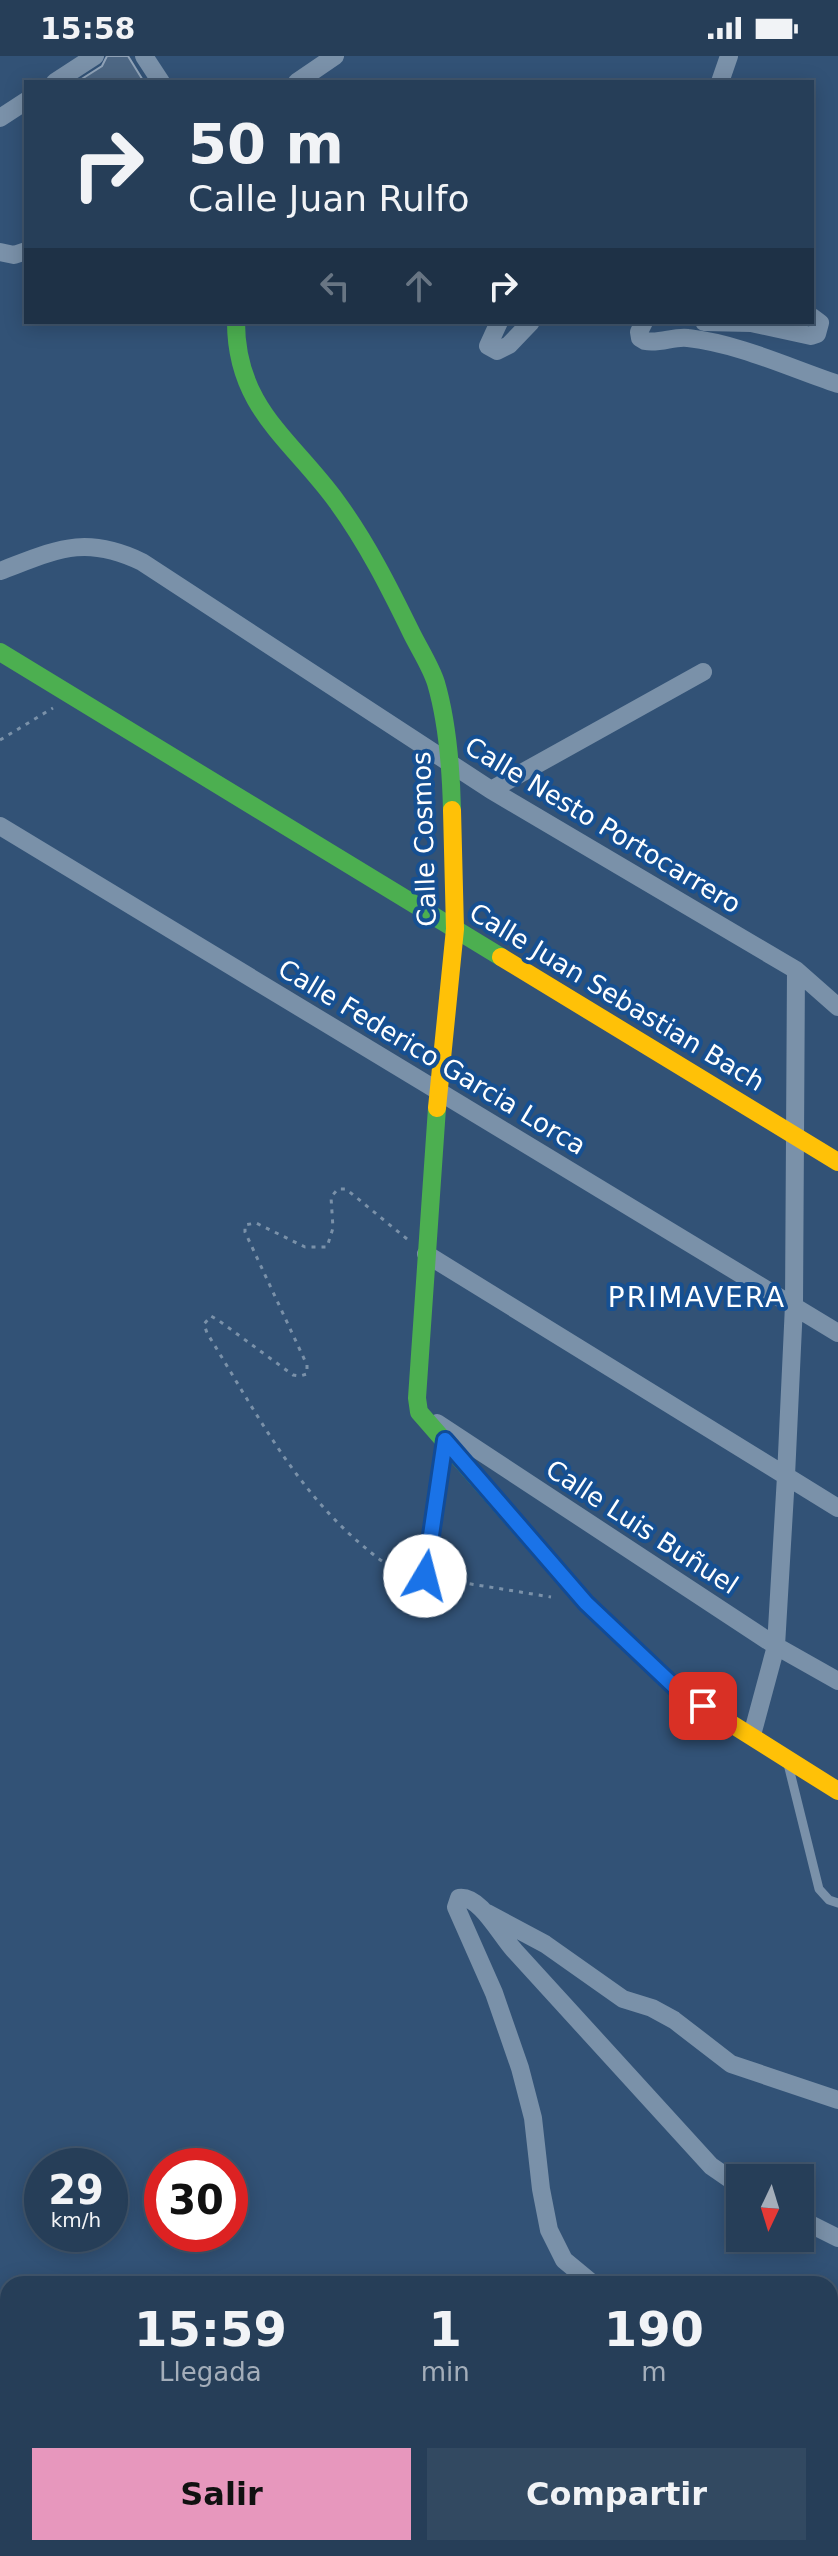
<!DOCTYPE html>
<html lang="es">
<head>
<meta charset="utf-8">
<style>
  body { margin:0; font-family:"DejaVu Sans",sans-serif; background:#324961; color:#f1f3f6; height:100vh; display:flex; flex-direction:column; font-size:30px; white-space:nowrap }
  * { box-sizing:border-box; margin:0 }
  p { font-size:26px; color:#a4aeba }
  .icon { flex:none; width:44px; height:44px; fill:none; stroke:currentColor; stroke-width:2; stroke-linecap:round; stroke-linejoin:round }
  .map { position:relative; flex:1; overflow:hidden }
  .details { position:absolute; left:0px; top:2220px; width:838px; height:280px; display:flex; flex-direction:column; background:#263e58; border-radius:24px 24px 0 0; box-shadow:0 4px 20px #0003,0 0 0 2px #42576e }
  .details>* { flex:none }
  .banner { position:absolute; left:24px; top:24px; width:790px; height:244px; border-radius:0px; box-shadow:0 4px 20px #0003,0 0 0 2px #42576e; background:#263e58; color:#f1f3f6; overflow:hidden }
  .needle { width:52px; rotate:184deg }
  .fabs { position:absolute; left:726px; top:2108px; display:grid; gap:16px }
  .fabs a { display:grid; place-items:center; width:88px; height:88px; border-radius:0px; background:#263e58; box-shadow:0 4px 20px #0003,0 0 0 2px #42576e; font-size:40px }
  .speed { position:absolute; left:24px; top:2092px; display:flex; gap:16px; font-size:40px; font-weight:700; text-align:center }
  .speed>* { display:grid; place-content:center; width:104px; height:104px; border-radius:50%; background:#263e58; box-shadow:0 4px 20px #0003,0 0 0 2px #42576e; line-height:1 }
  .speed small { font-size:20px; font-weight:400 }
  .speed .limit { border:12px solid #d22; background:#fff; color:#111 }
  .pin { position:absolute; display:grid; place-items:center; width:68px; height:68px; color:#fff; margin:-34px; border-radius:16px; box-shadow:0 4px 12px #0006 }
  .me { position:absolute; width:88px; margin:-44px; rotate:8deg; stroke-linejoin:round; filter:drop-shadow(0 0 6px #0008) }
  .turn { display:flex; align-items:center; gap:28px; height:168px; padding:0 32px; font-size:36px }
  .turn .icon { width:104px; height:104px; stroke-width:2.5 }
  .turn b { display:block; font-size:56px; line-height:68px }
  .lanes { display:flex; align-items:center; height:76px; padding:0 32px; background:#0003; justify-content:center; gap:40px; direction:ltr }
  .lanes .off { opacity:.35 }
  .eta { display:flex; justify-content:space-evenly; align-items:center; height:136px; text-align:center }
  .eta b { font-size:48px; font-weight:600; line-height:56px }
  .action { display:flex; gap:16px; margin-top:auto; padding:16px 32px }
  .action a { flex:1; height:92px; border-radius:0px; background:#e797bd; color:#111; font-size:32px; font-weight:600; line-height:92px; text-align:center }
  .action a+a { background:#324961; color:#f1f3f6 }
  .status { display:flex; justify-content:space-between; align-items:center; height:56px; padding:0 40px; background:#263e58; direction:ltr }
  .status svg { height:22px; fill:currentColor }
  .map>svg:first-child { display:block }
</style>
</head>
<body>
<div class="status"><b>15:58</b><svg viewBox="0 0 49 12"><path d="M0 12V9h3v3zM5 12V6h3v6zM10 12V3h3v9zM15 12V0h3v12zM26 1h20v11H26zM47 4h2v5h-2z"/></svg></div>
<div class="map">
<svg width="838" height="2500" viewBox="0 0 838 2500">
  <rect width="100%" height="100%" fill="#325276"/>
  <!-- building -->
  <path fill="#4d6784" stroke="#8fa2b7" stroke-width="2" d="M107,0H128L144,26H77L102,10Z"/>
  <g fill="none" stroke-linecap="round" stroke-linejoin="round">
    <!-- path -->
    <path stroke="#7a91a9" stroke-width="3" stroke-dasharray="4 6" stroke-linecap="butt" d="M0,684L53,652
      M407,1183L346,1133H338L331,1141L333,1172L327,1191H305L256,1167L245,1169V1176L307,1309V1318L300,1320L293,1319L218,1264L211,1260L204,1268L207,1277C253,1351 294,1432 362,1489C376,1501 391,1514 409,1517
      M440,1523L551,1541"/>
    <!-- lane -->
    <path stroke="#7a91a9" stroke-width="9" d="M788,1708L819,1833L829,1844L838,1847"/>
    <!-- street -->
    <path stroke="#7a91a9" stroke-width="18" d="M144,0L161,26
      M55,26L95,0
      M297,26L335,0
      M720,26L729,0
      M0,62L26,45
      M0,196L14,199L26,195
      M499,266L488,290L497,295L509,289L531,266
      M644,266L639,276L640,282L645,285C660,288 674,280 688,282C740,288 790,312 838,328
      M704,266L751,267L811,280L817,278L820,267L812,261
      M0,515C56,494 84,478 142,506L491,734L796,914L838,951
      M491,734L703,616
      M0,770L838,1277
      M426,1198L838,1452
      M437,1367L776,1590L838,1625
      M425,1520L445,1384
      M752,1679L776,1590L786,1420L794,1249L796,914
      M487,1857L545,1888L623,1943L652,1952L674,1964L731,2008L838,2044
      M800,2163L838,2182
      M593,2228L564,2204L549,2174L541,2133L533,2062L520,2012L494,1937L456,1851L459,1842C480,1839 500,1879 514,1894C580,1966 646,2038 711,2110L740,2130
      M830,2379L838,2386
      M811,2492L814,2500"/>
    <!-- fast -->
    <path stroke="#4caf50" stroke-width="18" d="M236,266C236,352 292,384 337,446C367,487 390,533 412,578C420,594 431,611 436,627C448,668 451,712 452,754
      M0,596L501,901
      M437,1052L417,1342L419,1356L551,1507"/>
    <!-- slow -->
    <path stroke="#ffc107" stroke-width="18" d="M501,901L838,1106
      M437,1052L455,873L452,754
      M551,1507L586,1547L679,1635L838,1735"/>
  </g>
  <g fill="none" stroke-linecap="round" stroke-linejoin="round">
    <defs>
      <path id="route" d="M425,1520L445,1384L586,1547L679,1635L703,1650"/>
    </defs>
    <!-- route casing -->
    <use href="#route" stroke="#114b97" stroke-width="20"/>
    <!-- route -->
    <use href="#route" stroke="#1a73e8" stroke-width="14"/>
  </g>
  <g text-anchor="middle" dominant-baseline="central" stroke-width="8" stroke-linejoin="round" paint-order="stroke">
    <!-- street labels -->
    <g font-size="26" fill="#fff" stroke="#165092">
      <text transform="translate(603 769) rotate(31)">Calle Nesto Portocarrero</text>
      <text transform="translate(424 783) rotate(-92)">Calle Cosmos</text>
      <text transform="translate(617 941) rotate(31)">Calle Juan Sebastian Bach</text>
      <text transform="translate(432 1001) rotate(31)">Calle Federico Garcia Lorca</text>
      <text transform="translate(642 1471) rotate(33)">Calle Luis Buñuel</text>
    </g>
    <!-- neighbourhood labels -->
    <g font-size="28" letter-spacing="2" fill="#fff" stroke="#165092">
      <text x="697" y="1241">PRIMAVERA</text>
    </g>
  </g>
</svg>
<div class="fabs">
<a><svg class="needle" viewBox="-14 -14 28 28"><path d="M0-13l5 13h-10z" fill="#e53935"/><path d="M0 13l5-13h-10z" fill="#a4aeba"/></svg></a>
</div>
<div class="speed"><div>29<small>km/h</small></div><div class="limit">30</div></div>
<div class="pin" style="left:703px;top:1650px;background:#d93025"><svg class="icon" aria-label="arrive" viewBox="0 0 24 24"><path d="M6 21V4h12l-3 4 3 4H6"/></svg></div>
<svg class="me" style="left:425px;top:1520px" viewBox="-20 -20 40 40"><circle r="19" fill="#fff"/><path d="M0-13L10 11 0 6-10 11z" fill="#1a73e8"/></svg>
<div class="banner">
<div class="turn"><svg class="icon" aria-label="right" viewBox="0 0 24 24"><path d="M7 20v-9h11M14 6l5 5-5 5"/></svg><div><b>50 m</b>Calle Juan Rulfo</div></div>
<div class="lanes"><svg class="icon off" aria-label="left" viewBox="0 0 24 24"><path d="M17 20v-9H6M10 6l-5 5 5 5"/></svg><svg class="icon off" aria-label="ahead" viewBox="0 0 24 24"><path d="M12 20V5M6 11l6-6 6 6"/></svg><svg class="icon" aria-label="right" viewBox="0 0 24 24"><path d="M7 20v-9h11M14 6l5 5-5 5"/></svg></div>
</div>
<section class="details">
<div class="eta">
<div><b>15:59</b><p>Llegada</p></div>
<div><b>1</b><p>min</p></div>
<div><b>190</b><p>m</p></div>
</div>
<div class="action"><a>Salir</a><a>Compartir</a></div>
</section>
</div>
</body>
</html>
